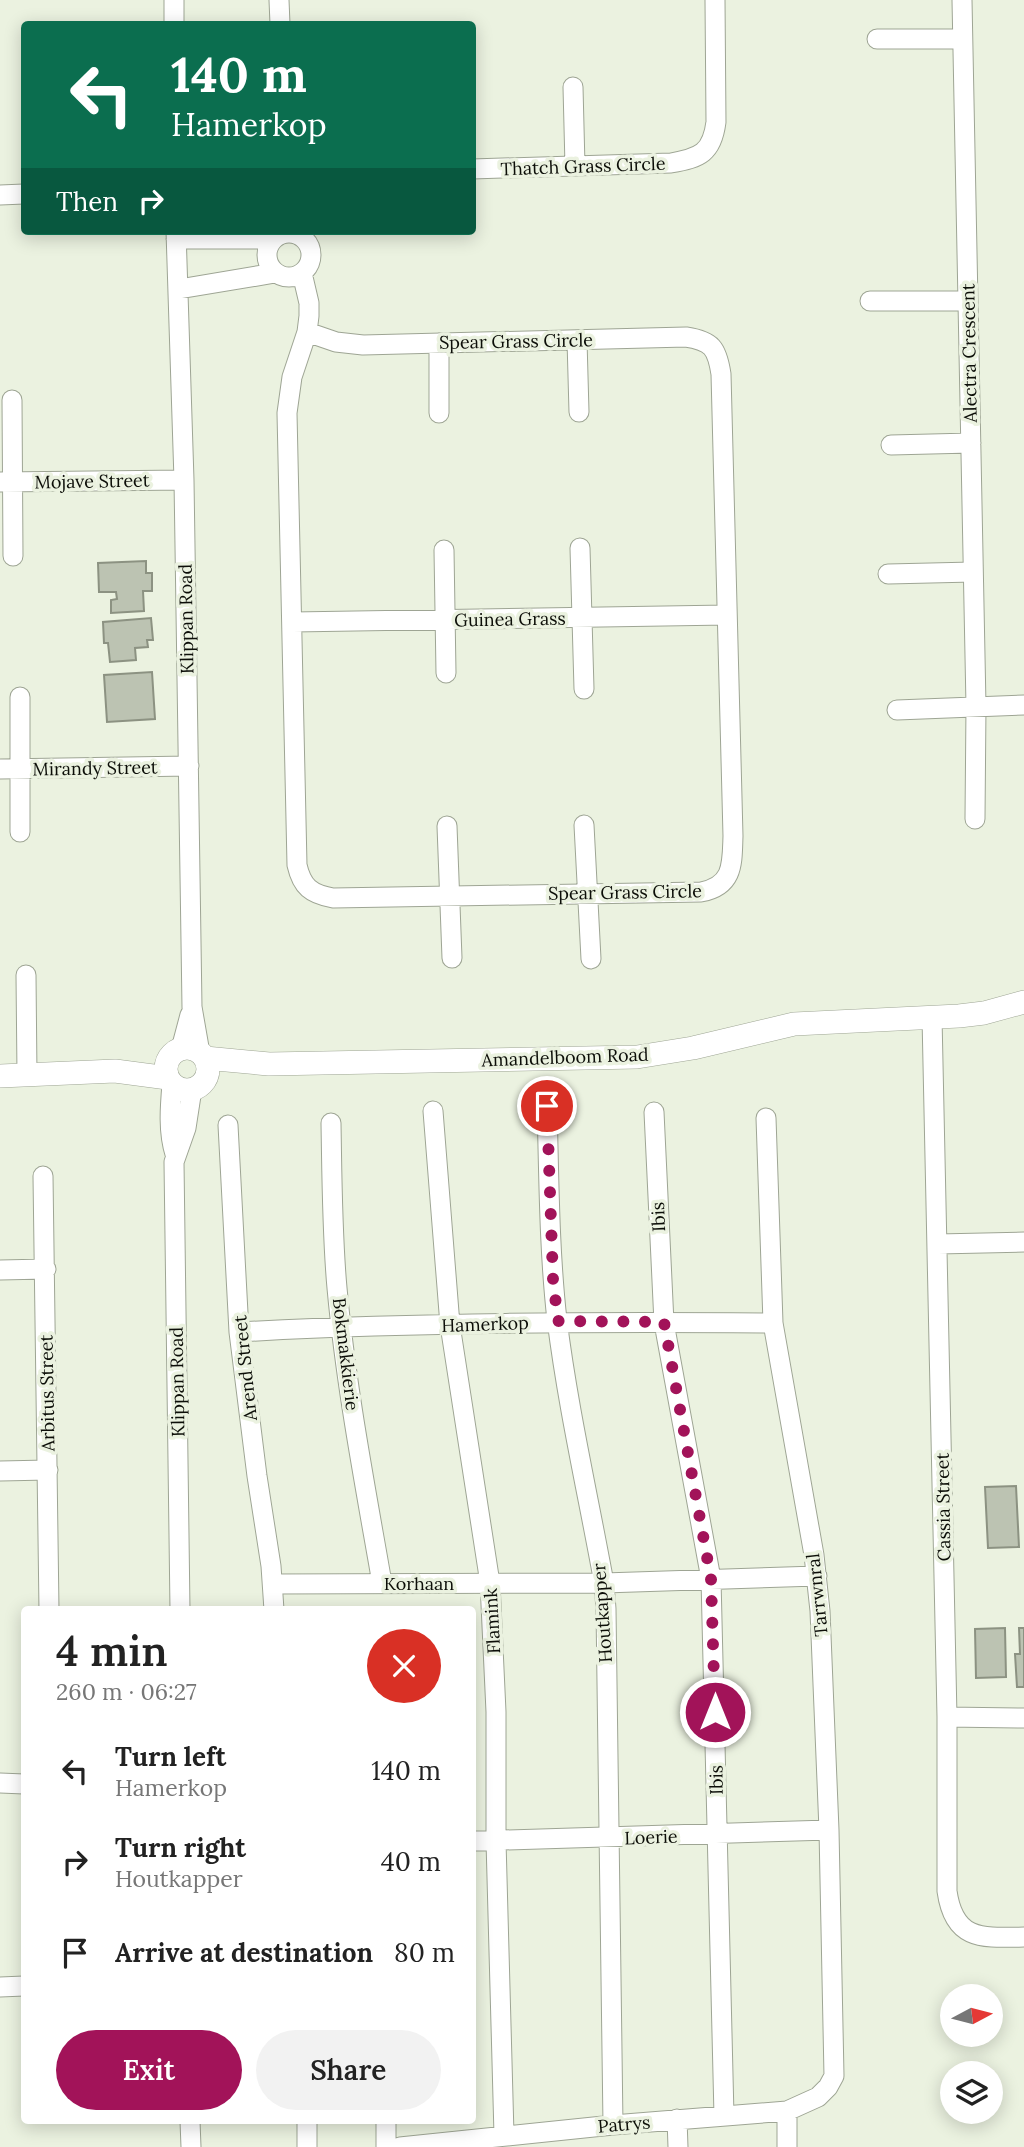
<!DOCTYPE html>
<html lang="en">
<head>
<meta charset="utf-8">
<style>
  body { margin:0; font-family:Lora,serif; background:#f2f2f2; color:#222; height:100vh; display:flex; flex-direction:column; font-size:26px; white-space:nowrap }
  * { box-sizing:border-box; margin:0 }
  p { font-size:23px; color:#767676 }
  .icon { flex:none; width:38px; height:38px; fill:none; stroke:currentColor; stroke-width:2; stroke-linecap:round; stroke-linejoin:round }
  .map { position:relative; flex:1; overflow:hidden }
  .side { position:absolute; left:21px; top:1606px; width:455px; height:518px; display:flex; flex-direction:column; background:#fff; border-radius:7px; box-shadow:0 4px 18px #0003 }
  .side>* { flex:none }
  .banner { position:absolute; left:21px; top:21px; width:455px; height:214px; border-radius:7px; box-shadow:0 4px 18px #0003; background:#0b6e4f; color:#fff; overflow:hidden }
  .needle { width:46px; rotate:83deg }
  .buttons { position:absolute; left:940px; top:1984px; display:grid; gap:14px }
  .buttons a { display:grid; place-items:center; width:63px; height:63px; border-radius:50%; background:#fff; box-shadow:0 4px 18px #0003; font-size:35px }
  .pin { position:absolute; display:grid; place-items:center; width:60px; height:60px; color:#fff; margin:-30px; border:4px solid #fff; border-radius:50%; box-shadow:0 2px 7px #0007 }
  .me { position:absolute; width:77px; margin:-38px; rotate:0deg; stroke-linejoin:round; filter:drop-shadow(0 0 5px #0008) }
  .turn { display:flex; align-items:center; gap:24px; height:147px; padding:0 35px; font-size:32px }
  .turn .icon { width:91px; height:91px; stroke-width:2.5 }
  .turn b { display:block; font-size:49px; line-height:60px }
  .then { display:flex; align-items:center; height:66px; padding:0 35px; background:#0003; gap:14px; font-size:26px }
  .round { display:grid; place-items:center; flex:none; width:74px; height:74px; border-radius:37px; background:#f2f2f2 }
  .headline { display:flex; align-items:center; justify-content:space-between; height:119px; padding:0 35px }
  h1 { font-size:42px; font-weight:600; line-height:52px }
  .action { display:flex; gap:14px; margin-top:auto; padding:14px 35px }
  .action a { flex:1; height:80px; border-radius:42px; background:#a21359; color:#fff; font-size:28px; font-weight:600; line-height:80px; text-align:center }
  .action a+a { background:#f2f2f2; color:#222 }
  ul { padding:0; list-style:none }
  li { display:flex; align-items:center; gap:21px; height:91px; padding:0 35px }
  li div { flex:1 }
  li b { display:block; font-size:26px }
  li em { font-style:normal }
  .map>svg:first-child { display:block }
</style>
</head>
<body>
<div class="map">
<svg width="1024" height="2147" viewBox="0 0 1024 2147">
  <rect width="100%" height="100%" fill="#ebf2e0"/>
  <!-- building -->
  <path fill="#bcc3b2" stroke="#8c9282" stroke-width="2" d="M146,561V573H152V591H143L144,611L111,613V600L117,599L116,592H99L98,563Z
    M151,618L153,640H147L148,647L135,648L136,660L110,662L108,643H104L103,622Z
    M152,672L155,719L107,722L104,675Z
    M1016,1486L1019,1547L988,1548L985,1487Z
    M1005,1628L1006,1677L976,1678L975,1629Z
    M1019,1628H1024V1687H1017L1015,1654H1020Z"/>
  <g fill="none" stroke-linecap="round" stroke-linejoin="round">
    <defs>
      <path id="minor" d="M174,0V24
        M279,0L280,24
        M962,0L976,706L975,819
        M877,39H962
        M573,87L575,166
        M472,169L671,163C700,158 712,153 716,122L715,0
        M0,195L24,194
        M176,231L184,480L192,1007L200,1053
        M267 255a22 22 0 1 1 44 0a22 22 0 1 1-44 0Z
        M176,239H273
        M302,273L309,303V316L307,332L292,377L287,413L297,865C302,887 311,894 333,898L701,892C734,886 732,863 733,836L721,374C717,348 712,341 686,337L363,345L336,342L307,332
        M179,289L275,273
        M870,301H968
        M577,340L579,412
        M12,400L13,556
        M439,413V343
        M891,445L971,443
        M0,482L184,480
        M580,548L584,689
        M444,550L446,673
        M888,574L973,572
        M293,622L727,615
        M897,710L1024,705
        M0,769L189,766
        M584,825L591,959
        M447,826L452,958
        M20,832V697
        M26,975L27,1075
        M932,1017L947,1717V1891C954,1941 982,1938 1024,1937
        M181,1049L190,1015
        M172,1084C170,1107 168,1132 175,1154
        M547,1106C549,1177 549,1249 557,1320C568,1408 588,1495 604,1583L606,1609L613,2125
        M433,1111L450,1325L490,1583L496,1712V1841L504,2135
        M654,1112L664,1323L711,1579L724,2116
        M331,1123C332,1178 332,1233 337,1288C346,1387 365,1485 382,1583
        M228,1125L239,1332L257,1476L271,1566L274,1610
        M43,1176L49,1610
        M938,1244L1024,1242
        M0,1270L46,1269
        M239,1332C417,1322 595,1322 773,1323
        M0,1471L48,1470
        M273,1584L604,1583L817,1576
        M180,1610L174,1162L186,1128L192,1089
        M947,1717L1024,1718
        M0,1783L24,1784
        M472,1841L829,1830
        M0,1987L24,1986
        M787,2111V2147
        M677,2119L678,2147
        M190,2121L191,2147
        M386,2121V2147
        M307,2147V2121
        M400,2147L613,2125L787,2111L818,2097L828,2087L834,2076L829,1830L820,1611L814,1555L773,1323L766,1118"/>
      <path id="tertiary" d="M166 1069a21 21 0 1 1 42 0a21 21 0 1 1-42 0Z
        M205,1058L269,1064L637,1057L693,1048L794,1024L959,1016L984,1013L1024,1002
        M0,1076L115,1071L168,1078"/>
    </defs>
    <!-- minor casing -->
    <use href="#minor" stroke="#9ea594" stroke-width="21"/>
    <!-- tertiary casing -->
    <use href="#tertiary" stroke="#9ea594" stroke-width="24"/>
    <!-- minor -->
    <use href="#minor" stroke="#fff" stroke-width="19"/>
    <!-- tertiary -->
    <use href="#tertiary" stroke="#fff" stroke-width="23"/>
  </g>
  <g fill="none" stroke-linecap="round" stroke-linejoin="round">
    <!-- route -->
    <path stroke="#a21359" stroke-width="12" stroke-dasharray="0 21.6" d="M547,1106L553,1279L558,1321L664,1322L711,1579L715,1712"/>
  </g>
  <g text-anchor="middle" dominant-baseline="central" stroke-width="7" stroke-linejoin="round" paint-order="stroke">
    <!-- street labels -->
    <g font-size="18" fill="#0c0e08" stroke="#ebf2e0">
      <text transform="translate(583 166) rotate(-2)">Thatch Grass Circle</text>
      <text transform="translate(516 341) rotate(-1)">Spear Grass Circle</text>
      <text transform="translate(969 353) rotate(-91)">Alectra Crescent</text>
      <text transform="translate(92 481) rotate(-1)">Mojave Street</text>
      <text transform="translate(186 619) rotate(-91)">Klippan Road</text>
      <text transform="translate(510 619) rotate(-1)">Guinea Grass</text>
      <text transform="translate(95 768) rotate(-1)">Mirandy Street</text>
      <text transform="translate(625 892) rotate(-1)">Spear Grass Circle</text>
      <text transform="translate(565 1057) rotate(-2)">Amandelboom Road</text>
      <text transform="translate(658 1217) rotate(-93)">Ibis</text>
      <text transform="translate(485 1324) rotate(-2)">Hamerkop</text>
      <text transform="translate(346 1354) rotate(83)">Bokmakkierie</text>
      <text transform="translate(245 1368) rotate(-96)">Arend Street</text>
      <text transform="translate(177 1382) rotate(-91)">Klippan Road</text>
      <text transform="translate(47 1393) rotate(-91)">Arbitus Street</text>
      <text transform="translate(943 1507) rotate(-91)">Cassia Street</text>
      <text x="419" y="1583">Korhaan</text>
      <text transform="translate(817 1595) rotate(-96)">Tarrwnral</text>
      <text transform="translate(602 1613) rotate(-94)">Houtkapper</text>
      <text transform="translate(492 1621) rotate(-93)">Flamink</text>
      <text transform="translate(716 1780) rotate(-91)">Ibis</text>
      <text transform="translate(651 1837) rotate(-2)">Loerie</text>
      <text transform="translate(624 2124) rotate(-5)">Patrys</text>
    </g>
  </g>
</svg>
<div class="buttons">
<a><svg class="needle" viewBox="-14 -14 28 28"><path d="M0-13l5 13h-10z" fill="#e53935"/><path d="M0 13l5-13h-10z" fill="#767676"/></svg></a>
<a><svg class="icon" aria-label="layers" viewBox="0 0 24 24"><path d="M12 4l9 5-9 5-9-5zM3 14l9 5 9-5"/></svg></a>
</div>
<div class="pin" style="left:547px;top:1106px;background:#d93025"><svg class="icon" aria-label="arrive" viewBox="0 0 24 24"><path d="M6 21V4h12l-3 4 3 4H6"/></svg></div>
<svg class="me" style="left:715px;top:1712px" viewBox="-20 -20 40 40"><circle r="17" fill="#a21359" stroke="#fff" stroke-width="3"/><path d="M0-11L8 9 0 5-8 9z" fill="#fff"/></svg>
<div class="banner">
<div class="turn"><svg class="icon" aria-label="left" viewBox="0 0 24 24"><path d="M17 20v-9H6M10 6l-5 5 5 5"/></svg><div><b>140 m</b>Hamerkop</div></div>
<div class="then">Then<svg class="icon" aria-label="right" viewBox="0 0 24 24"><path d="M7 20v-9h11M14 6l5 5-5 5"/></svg></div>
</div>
<section class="side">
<div class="headline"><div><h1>4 min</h1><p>260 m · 06:27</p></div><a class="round" style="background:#d93025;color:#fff"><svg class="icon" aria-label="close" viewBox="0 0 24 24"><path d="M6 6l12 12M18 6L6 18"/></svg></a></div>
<ul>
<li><svg class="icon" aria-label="left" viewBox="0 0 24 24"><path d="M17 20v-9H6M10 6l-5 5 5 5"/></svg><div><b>Turn left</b><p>Hamerkop</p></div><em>140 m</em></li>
<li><svg class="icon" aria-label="right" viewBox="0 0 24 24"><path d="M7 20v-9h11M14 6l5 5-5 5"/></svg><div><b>Turn right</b><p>Houtkapper</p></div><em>40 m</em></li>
<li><svg class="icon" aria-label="arrive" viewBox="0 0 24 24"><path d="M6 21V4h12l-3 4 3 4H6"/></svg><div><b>Arrive at destination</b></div><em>80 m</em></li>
</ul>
<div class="action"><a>Exit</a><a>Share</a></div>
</section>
</div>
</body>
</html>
